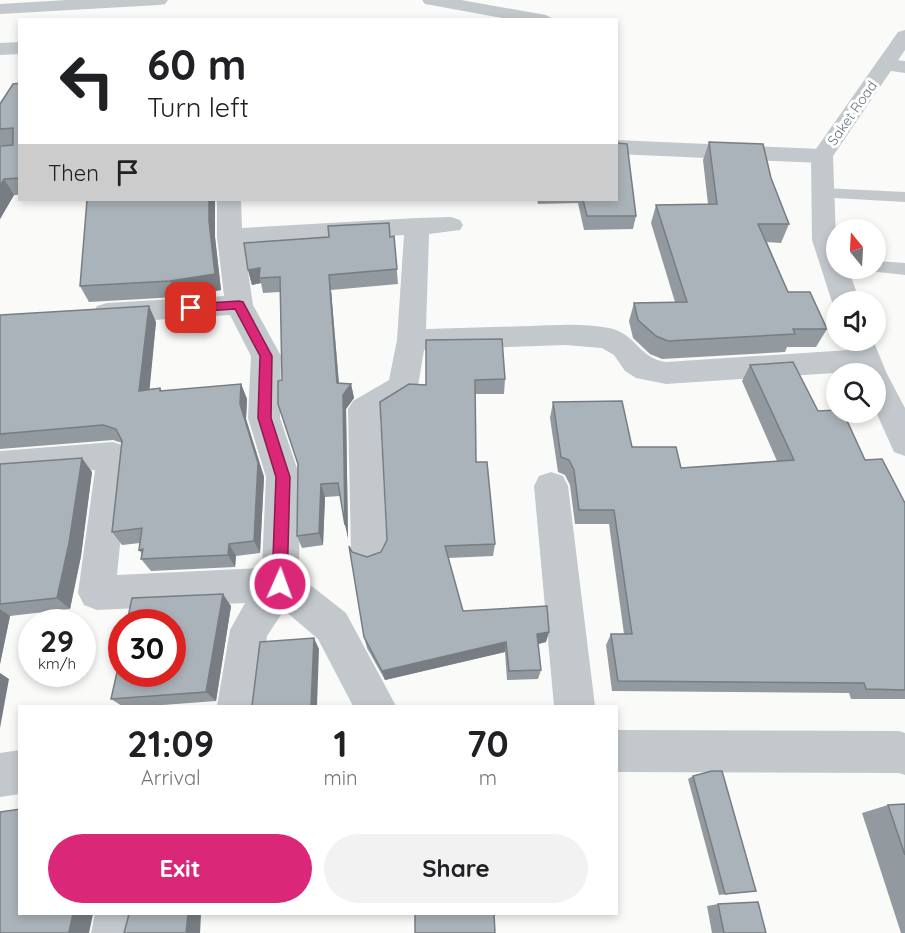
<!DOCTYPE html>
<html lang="en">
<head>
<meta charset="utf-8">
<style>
  body { margin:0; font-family:Quicksand,sans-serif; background:#f2f2f2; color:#202124; height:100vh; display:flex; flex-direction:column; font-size:22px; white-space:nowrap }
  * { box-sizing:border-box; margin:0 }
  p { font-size:20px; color:#757577 }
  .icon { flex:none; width:33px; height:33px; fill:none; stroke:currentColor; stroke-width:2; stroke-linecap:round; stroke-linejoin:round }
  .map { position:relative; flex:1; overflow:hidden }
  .side { position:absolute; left:18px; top:705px; width:600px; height:210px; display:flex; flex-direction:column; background:#fff; border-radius:0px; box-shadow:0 3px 9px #0003 }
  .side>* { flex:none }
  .top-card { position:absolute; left:18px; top:18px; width:600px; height:183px; border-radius:0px; box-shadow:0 3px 9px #0003; background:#fff; color:#202124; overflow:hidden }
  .needle { width:39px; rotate:342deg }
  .controls { position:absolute; left:826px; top:219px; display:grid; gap:12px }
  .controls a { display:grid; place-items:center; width:60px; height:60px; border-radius:50%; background:#fff; box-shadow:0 3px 9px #0003; font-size:30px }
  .speed { position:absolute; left:18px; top:609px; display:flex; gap:12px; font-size:30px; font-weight:700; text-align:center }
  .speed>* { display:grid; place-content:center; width:78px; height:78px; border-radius:50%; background:#fff; box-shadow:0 3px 9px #0003; line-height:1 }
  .speed small { font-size:15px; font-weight:400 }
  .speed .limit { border:9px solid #d22; background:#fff; color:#111 }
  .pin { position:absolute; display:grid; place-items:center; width:51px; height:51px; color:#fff; margin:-26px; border-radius:12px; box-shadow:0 3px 9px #0006 }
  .me { position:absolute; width:66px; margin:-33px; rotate:2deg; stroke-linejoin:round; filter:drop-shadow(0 0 4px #0008) }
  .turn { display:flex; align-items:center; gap:21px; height:126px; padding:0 30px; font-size:27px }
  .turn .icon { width:78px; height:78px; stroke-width:2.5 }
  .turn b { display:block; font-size:42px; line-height:51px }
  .then { display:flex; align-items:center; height:57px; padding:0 30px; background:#0003; gap:12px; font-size:22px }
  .eta { display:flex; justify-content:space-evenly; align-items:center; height:102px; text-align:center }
  .eta b { font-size:36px; font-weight:700; line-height:42px }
  .button { display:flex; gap:12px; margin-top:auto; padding:12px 30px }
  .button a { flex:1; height:69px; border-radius:36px; background:#db2777; color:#fff; font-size:24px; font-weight:700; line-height:69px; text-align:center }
  .button a+a { background:#f2f2f2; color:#202124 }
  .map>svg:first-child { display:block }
</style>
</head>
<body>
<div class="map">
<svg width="905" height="933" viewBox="0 0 905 933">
  <rect width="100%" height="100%" fill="#fafaf8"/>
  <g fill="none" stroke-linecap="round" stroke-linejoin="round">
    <!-- service -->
    <path fill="#c3c8cc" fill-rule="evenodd" d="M823,188L905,192V202L817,197L814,193L817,189Z
      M876,261L905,263V275L869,271L867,268H876Z"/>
    <!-- minor -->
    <path fill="#c3c8cc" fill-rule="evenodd" d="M67,0H168L165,4L159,5L0,14V4Z
      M422,0H461L546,15L555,20H513L431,5L425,4Z
      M20,42V54L0,55V43Z
      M885,59L905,61V73L878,69L875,65L878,61Z
      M616,140L822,149L830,151L833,156L830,161L822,163L616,154Z
      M217,200H241L242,228L417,218L451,217L460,220L463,225L460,230L429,234L426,329C461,328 496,327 531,326C556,325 584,323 609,328C637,334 638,358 666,362L865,349L875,352L880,360L875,368L865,371L666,384L636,378L625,371L614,355L602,348L565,345L424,350L418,386L414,394L380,415L387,551L382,562L369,567L356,562L351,551L348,409L353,401L389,380L397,340L404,235L244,244L253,305L281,356L280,418L300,477L299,576L346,613L396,706H353L318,639L284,610L267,636L257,706H217L230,630L245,603L97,610L84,605L78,593L95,470L0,477V451L113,442L125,446L129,455L117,575L262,568L266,477L248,418L251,356L230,315L107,323L97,320L93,313L97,306L107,303L224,296L217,237Z
      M551,472L563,476L568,486L595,706H554L534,486L539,476Z
      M616,730L899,731L905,733V775L899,773L616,772Z
      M20,750V794L0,797V753Z
      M95,914H143L139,933H91Z"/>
    <!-- tertiary -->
    <path fill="#c3c8cc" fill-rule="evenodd" d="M905,30V50L833,156L837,268H848L860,302H837V309L832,302L812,240L811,156L898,32Z
      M844,340H873L887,374L905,408V456L894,452L876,412V374H857Z"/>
  </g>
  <!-- wall -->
  <path fill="#929a9f" d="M20,83V195H14L0,219V146L13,145H0V104Z
    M709,142L771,178L789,224L781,243L767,242L788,292L827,329L816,347H787L785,352L662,359L650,354L633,338L629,321L634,303L675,302L651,223L656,205L708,204L703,160Z
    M537,200H616L636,216L633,229L584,230L578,203L538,204Z
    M215,201V237L221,290L177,297L89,302L80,286Z
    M394,236L398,284L331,290L339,383L351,384L354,398L346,409L348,538L340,496L325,497L323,545L302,548L297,536L298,464L280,292L263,293L261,283L252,285L248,270Z
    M0,315L156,322L149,389L160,388L162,391L241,384L247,399L246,419L264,477L260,553L236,556L235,567L151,571L141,559L142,554L139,550L140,543L122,545L112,532L122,443L113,440L0,449Z
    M426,340L505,379L504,394H475L476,462L495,544L493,556L448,558L463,611L546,642L538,644L541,670L538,679L507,680L505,652L385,680L367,648L364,637L352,552L367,557L381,552L387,540L426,385Z
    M750,365L818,411L905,503V699H851L849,693L612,691L606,645L611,634H624L609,524H575L570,485L565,475L558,472L550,418L553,402L632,447L681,468L777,461L742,381Z
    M0,464L92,472L81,556L70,609L10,616L0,664Z
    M231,606L216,701L149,706H122L111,699Z
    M693,776L756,891L719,895L688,779Z
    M905,804V933H901L862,813L888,805Z
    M718,904L766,933H712L707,906Z"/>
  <!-- shaded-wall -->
  <path fill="#777d82" d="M4,179L14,195L0,219V186Z
    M209,200H214L215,201V237L221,290L177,297L170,281L209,221Z
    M260,268L259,278L261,283L252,285L248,270Z
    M329,275L331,290L340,398L337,383Z
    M149,306L156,322L148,406L139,391Z
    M241,384L247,399L246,419L264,477L260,553L254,541L240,404Z
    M351,384L354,398L346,409L348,538L345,525L343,395Z
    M82,458L92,472L81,556L70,609L57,598Z
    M321,484L325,497L323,545L319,533Z
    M229,544L236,556L235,567L228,555Z
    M223,594L231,606L216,701L206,692Z
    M0,609L10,616L0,664Z
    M549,632L546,642L534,645L537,634Z
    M314,638L319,649L317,706H311Z
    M506,642L505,652L385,680L382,671Z
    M0,673L9,679L0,728Z
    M73,914H93L89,933H70L69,932Z
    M188,914H201L200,933H186Z"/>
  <!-- building -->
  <path fill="#aab3b9" stroke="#777d82" stroke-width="1.5" d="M20,83V178L4,179L0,186V146L13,145V128L0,129V104L13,84Z
    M709,142L763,144L771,178L789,224H758L788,292H810L827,329H793L795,334L668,341L656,336L638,320L634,303L687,302L656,205L717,204Z
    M616,143L627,144L636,216H587L583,200H616Z
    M87,200H209V221L215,274L170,281L80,286Z
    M389,223L390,237L394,236L397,269L329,275L337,383L351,384L343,395L345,525L338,483L321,484L319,533L297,536L298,464L278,404V381L282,380L280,277L259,278L260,268L248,270L244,243L329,237L328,226Z
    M149,306L139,391L160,388V391L241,384L240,404L258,463L254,541L229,544L228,555L141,559L143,549L139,550L142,528L112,532L122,441L116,429L103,425L0,434V315Z
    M502,339L505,379L475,380L476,462H487L495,544L445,546L463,611L547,606L549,632L537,634L541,670L509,671L506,642L382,671L364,637L349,546L352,552L367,557L381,552L387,540L380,402L409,384L426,385V340Z
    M793,362L818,411L837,410V412H843L865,460L882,459L905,503V690L866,689L864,683L618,681L611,634H632L614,510H579L574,470L569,460L561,457L553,402L622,401L632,447H676L681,468L794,460L750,365Z
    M82,458L69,543L57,598L0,604V464Z
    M223,594L206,692L111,699L122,650V674H172V622H127L132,598Z
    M314,638L311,706H252L260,642Z
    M712,771H722L756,891L725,894L693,776Z
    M905,804V855L888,805Z
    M20,809V914H73L69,932L70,933H0V812Z
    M758,902L766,933H724L718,904Z
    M129,914H188L186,933H124Z
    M415,914H494L495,933H415Z"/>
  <!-- route -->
  <path fill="#db2777" stroke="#8e194d" stroke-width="1.5" d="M239,301L243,302L272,356L271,418L290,477L287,584L285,589L280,591L274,589L272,584L276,477L258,418L260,356L235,309L191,312L185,308L191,304Z"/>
  <g text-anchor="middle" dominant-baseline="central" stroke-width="6" stroke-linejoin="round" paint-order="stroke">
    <!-- far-street labels -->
    <g font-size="14" fill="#657683" stroke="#fff">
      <text transform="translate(852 113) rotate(-55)">Saket Road</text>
    </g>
  </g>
</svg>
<div class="controls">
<a><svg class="needle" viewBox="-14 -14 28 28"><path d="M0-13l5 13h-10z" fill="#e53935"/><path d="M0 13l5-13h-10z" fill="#757577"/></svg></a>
<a><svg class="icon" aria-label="sound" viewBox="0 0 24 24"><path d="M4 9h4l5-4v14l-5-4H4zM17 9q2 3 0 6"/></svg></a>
<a><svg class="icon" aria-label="search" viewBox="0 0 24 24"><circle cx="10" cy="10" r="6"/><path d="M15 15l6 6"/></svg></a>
</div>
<div class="speed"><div>29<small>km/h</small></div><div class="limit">30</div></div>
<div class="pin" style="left:191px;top:308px;background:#d93025"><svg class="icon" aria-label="arrive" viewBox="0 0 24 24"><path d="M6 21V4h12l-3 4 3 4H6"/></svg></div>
<svg class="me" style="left:280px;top:584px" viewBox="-20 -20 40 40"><circle r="17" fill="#db2777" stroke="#fff" stroke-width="3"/><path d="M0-11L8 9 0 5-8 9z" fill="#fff"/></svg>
<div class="top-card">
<div class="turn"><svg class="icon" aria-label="left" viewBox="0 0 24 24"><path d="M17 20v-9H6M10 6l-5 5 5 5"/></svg><div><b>60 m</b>Turn left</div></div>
<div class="then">Then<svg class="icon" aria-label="arrive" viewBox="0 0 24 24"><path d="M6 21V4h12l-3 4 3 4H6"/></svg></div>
</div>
<section class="side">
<div class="eta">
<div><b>21:09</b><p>Arrival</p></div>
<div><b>1</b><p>min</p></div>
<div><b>70</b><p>m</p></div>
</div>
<div class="button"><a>Exit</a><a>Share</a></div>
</section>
</div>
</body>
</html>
